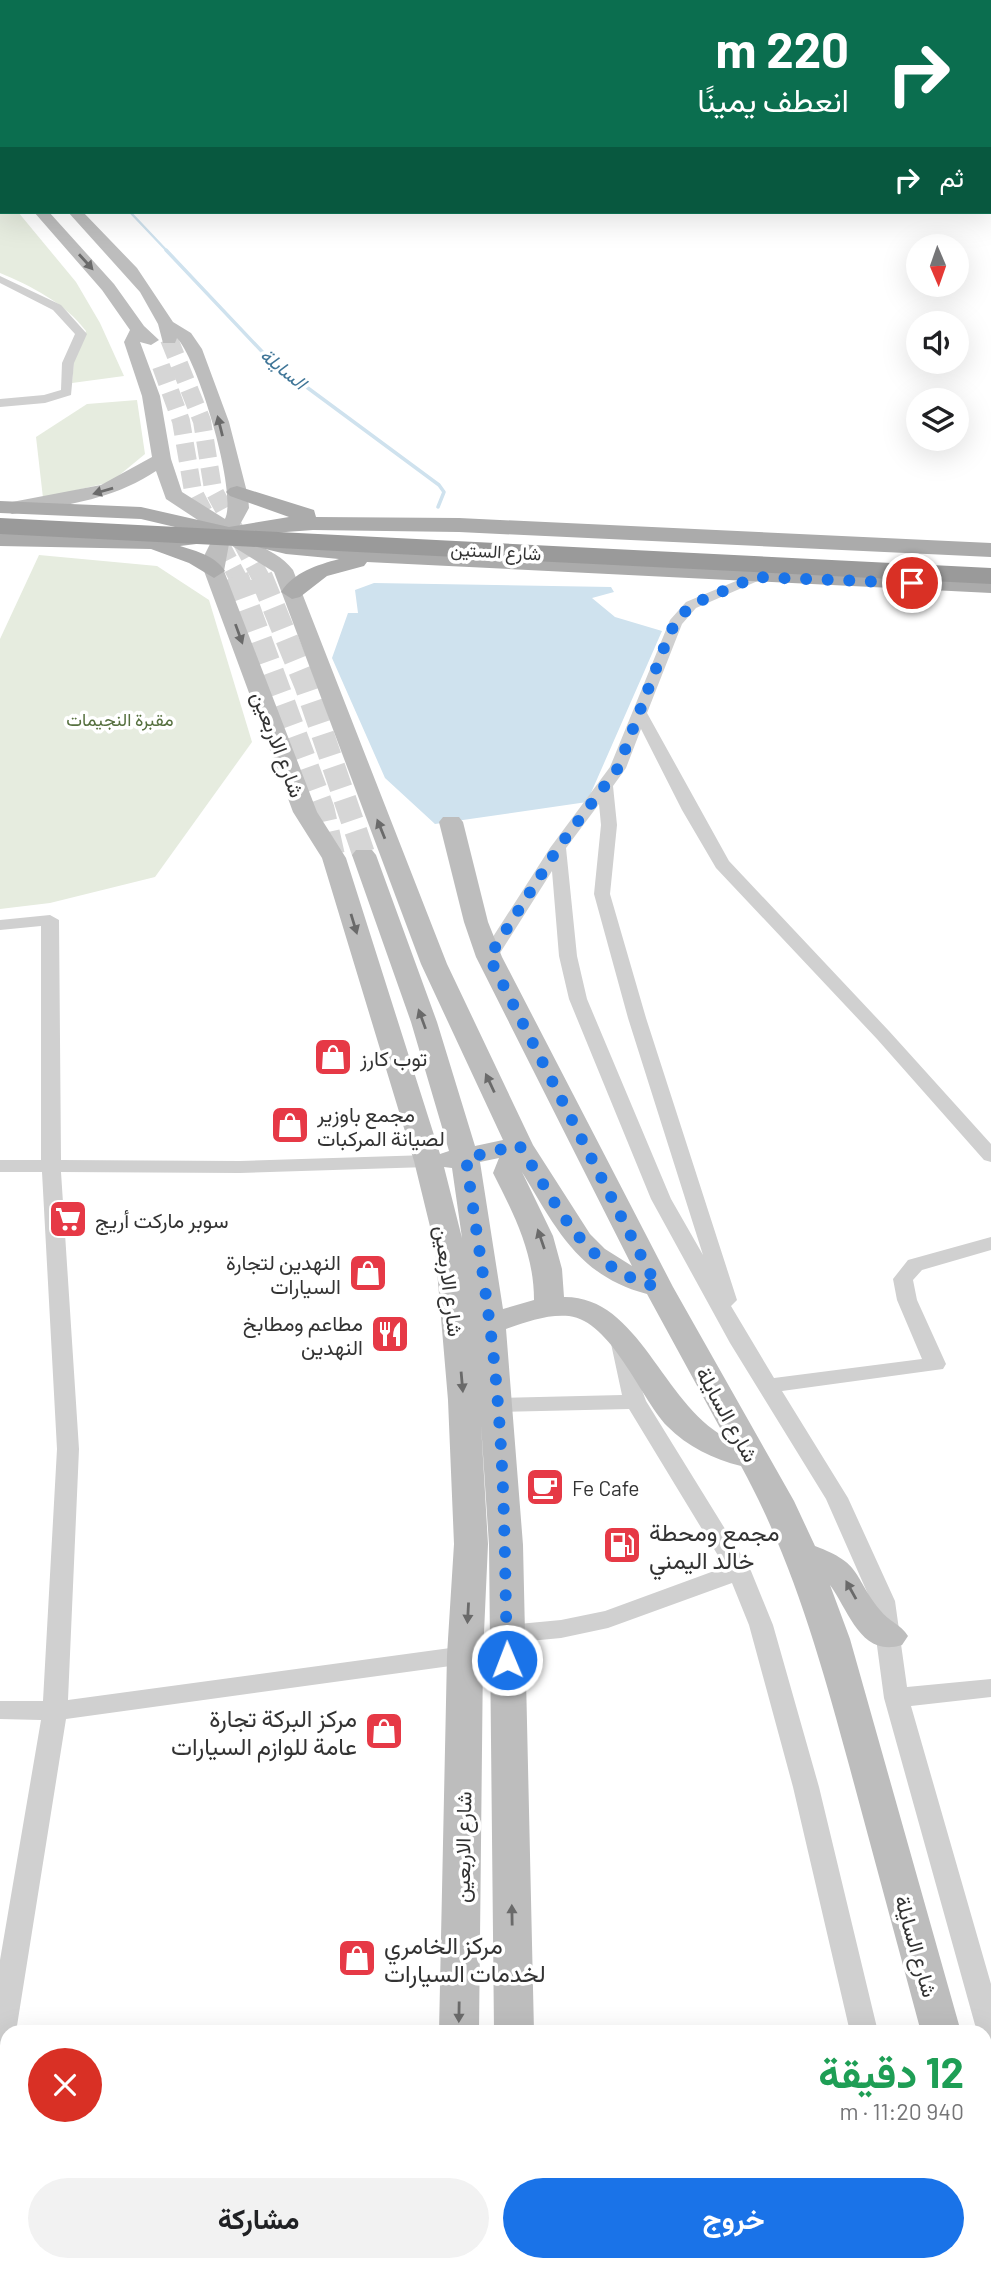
<!DOCTYPE html>
<html lang="ar">
<head>
<meta charset="utf-8">
<style>
  body { margin:0; font-family:Barlow,Vazirmatn,sans-serif; background:#f2f2f2; color:#202124; direction:rtl; height:100vh; display:flex; flex-direction:column; font-size:26px; white-space:nowrap }
  * { box-sizing:border-box; margin:0 }
  p { font-size:23px; color:#757577 }
  .icon { flex:none; width:38px; height:38px; fill:none; stroke:currentColor; stroke-width:2; stroke-linecap:round; stroke-linejoin:round }
  .map { position:relative; flex:1; overflow:hidden; direction:ltr }
  .sheet { position:absolute; left:0px; top:2025px; width:992px; height:247px; display:flex; flex-direction:column; background:#fff; border-radius:21px 21px 0 0; box-shadow:0 7px 28px #0002; direction:rtl }
  .sheet>* { flex:none }
  .guide { position:absolute; left:0px; top:0px; width:992px; height:214px; box-shadow:0 7px 28px #0002; direction:rtl; background:#0b6e4f; color:#fff; overflow:hidden }
  .needle { width:46px; rotate:178deg }
  .tools { position:absolute; left:906px; top:234px; display:grid; gap:14px }
  .tools a { display:grid; place-items:center; width:63px; height:63px; border-radius:50%; background:#fff; box-shadow:0 7px 28px #0002; font-size:35px }
  .pin { position:absolute; display:grid; place-items:center; width:60px; height:60px; color:#fff; margin:-30px; border:4px solid #fff; border-radius:50%; box-shadow:0 2px 7px #0007 }
  .me { position:absolute; width:77px; margin:-38px; rotate:359deg; stroke-linejoin:round; filter:drop-shadow(0 0 5px #0008) }
  .turn { display:flex; align-items:center; gap:24px; height:147px; padding:0 28px; font-size:32px }
  .turn .icon { width:91px; height:91px; stroke-width:2.5 }
  .turn b { display:block; font-size:49px; line-height:60px }
  .then { display:flex; align-items:center; height:66px; padding:0 28px; background:#0003; gap:14px; font-size:26px }
  .round { display:grid; place-items:center; flex:none; width:74px; height:74px; border-radius:37px; background:#f2f2f2 }
  .headline { display:flex; align-items:center; justify-content:space-between; height:119px; padding:0 28px }
  h1 { font-size:42px; font-weight:700; line-height:52px; color:#1e9e55 }
  .button { display:flex; gap:14px; margin-top:auto; padding:14px 28px }
  .button a { flex:1; height:80px; border-radius:42px; background:#1a73e8; color:#fff; font-size:28px; font-weight:700; line-height:80px; text-align:center }
  .button a+a { background:#f2f2f2; color:#202124 }
  .map>svg:first-child { display:block }
</style>
</head>
<body>
<div class="map">
<svg width="991" height="2270" viewBox="0 0 991 2270">
  <rect width="100%" height="100%" fill="#fff"/>
  <!-- green -->
  <path fill="#e6ecdf" d="M0,190L2,212H18L76,282L100,323L124,376L72,383L74,361L86,331C65,303 31,286 0,273Z
    M137,400L145,454L111,482L43,498L36,437L87,404Z
    M39,555L157,566L209,600L252,742L155,877L50,903L0,909V639Z"/>
  <!-- water -->
  <path fill="#cfe2ee" d="M374,583L611,587L614,592L592,598L615,617L662,631L587,802L435,824L385,778L332,658L348,613H358L355,590Z"/>
  <g fill="none" stroke-linecap="round" stroke-linejoin="round">
    <!-- stream-far1 -->
    <path stroke="#cfe2ee" stroke-width="2.5" d="M0,54L2,56
      M130,212L167,251"/>
    <!-- stream -->
    <path stroke="#cfe2ee" stroke-width="3.5" d="M166,250L270,360L439,485L444,492L438,507"/>
    <!-- secondary-tunnel-far1 -->
    <path stroke="#d6d6d6" stroke-width="18" stroke-dasharray="18 9" stroke-linecap="butt" d="M169,339L202,421L213,489L261,578
      M161,366L181,421L193,491L238,578"/>
    <!-- secondary-tunnel -->
    <path stroke="#d6d6d6" stroke-width="23" stroke-dasharray="23 11" stroke-linecap="butt" d="M237,576L323,809L334,858
      M261,576L306,686L364,855"/>
    <!-- street -->
    <path fill="#d0d0d0" fill-rule="evenodd" d="M0,276L61,305L87,334L74,363L71,395L45,403L0,407V399L44,395L61,390L62,363L75,334L53,310L0,283Z
      M755,573L760,574V580L696,608L682,624L647,713L729,861L889,1031L991,1144V1162L984,1160L877,1039L716,868L682,810L641,729L626,768L613,786L617,825L610,894L646,1018L737,1300L731,1306L774,1378L922,1359L897,1300L893,1279L908,1260L991,1237V1250L922,1270L913,1280L917,1300L946,1364L943,1369L782,1391L848,1498L895,1601L907,1687L991,1679V1697L911,1706L991,1984V2045L985,2043V2032H977L884,1698L871,1601L826,1499L730,1343L651,1199L569,999L559,956L552,871L495,961H483L480,957L550,848L610,767L670,620L686,602ZM599,804L601,825L594,894L628,1018L703,1255L671,1199L587,999L577,956L566,848Z
      M50,915L59,920L61,1160L240,1161L428,1155L438,1161L428,1167L240,1173L61,1172L79,1449L68,1700L465,1646L474,1649L477,1655L474,1661L465,1664L66,1719L16,2032H7V2187L0,2189V1960L41,1720L0,1719V1701H43L57,1449L42,1172H0V1160H41V926L0,930V920Z
      M621,1332L632,1339L639,1382L646,1401L751,1571L773,1625L819,1787L878,2032H850L793,1787L749,1625L732,1583L608,1628L561,1638L507,1643L498,1640L495,1634L498,1628L507,1625L561,1620L605,1611L725,1567L629,1409L498,1412L490,1410L487,1405L490,1400L498,1398L622,1395L610,1339Z
      M7,2208V2236L0,2237V2209Z
      M904,2264H934L935,2270H905Z"/>
    <!-- secondary -->
    <path fill="#bdbdbd" fill-rule="evenodd" d="M0,129H2V139H0Z
      M0,164H2V174H0Z
      M34,212H49L114,284L144,326L159,340L151,345L140,342L160,396L171,459L182,492L225,519C238,493 198,360 177,338L175,343H163L158,324L140,292L68,212H83L137,268L173,322L191,333L202,349L229,422L248,496L249,508L237,530C254,546 279,551 293,570L447,964L533,1145L590,1234L605,1249L632,1266L476,957L464,922L439,822L443,817H459L463,822L488,922L502,957L673,1287L794,1501L815,1546C863,1564 852,1575 880,1610C888,1621 901,1624 908,1636L902,1645C861,1658 849,1611 830,1585L850,1639L961,2032H921C897,1943 873,1854 849,1765C821,1662 793,1561 741,1466C713,1459 688,1447 667,1426C640,1397 611,1321 569,1316C547,1314 526,1322 506,1329L523,1545L534,2032H494L489,1545L481,1424L488,1544L483,1655L479,2032H439L447,1655L454,1544L448,1400L435,1247L414,1161L322,858L293,812L204,571L205,554L216,532L166,499L156,471C113,500 62,506 12,514L2,508L12,502L101,485L152,457L142,396L124,342L130,330L102,290ZM229,544L274,572L421,964L503,1140L475,1146L437,1022L376,855L372,850H356L352,855L411,1022L449,1151L440,1154L346,858L317,812L224,571ZM499,1158L493,1173C514,1214 534,1253 534,1300L503,1309L480,1162ZM444,1167L452,1168L462,1238ZM522,1172C556,1228 578,1276 647,1294L725,1437C662,1403 639,1296 564,1297L562,1269L553,1236Z
      M985,2170L991,2172V2229L985,2226Z
      M450,2264H494V2270H450Z
      M505,2264H549V2270H505Z"/>
    <!-- primary -->
    <path fill="#ababab" fill-rule="evenodd" d="M237,486L314,510L316,517L459,518L991,543V557L459,532L313,530L259,534L286,540L378,549L991,579V593L367,562L364,566L327,576L300,597L292,599L281,592C294,572 317,565 339,559L286,554L229,540L180,546C197,551 215,556 225,571L214,578L189,563L151,549L0,546V532L146,536L192,531L141,519L0,513V501L141,507L229,527L289,517L230,496L226,492L230,488Z"/>
    <!-- highway -->
    <path fill="#9a9a9a" fill-rule="evenodd" d="M0,518L991,568V584L0,534Z"/>
  </g>
  <!-- one-way arrows -->
  <defs><path id="oneway-solid" d="M-6-.8H1V-3.2L6.5 0L1 3.2V.8H-6Z" transform="scale(1.75)"/></defs>
  <g fill="#6a6a6a">
    <use href="#oneway-solid" transform="translate(86 262) rotate(48)"/>
    <use href="#oneway-solid" transform="translate(220 426) rotate(-104)"/>
    <use href="#oneway-solid" transform="translate(103 491) rotate(164)"/>
    <use href="#oneway-solid" transform="translate(239 634) rotate(70)"/>
    <use href="#oneway-solid" transform="translate(381 829) rotate(-112)"/>
    <use href="#oneway-solid" transform="translate(354 924) rotate(73)"/>
    <use href="#oneway-solid" transform="translate(422 1019) rotate(-110)"/>
    <use href="#oneway-solid" transform="translate(490 1083) rotate(-115)"/>
    <use href="#oneway-solid" transform="translate(541 1239) rotate(-109)"/>
    <use href="#oneway-solid" transform="translate(462 1382) rotate(85)"/>
    <use href="#oneway-solid" transform="translate(851 1590) rotate(-119)"/>
    <use href="#oneway-solid" transform="translate(468 1613) rotate(93)"/>
    <use href="#oneway-solid" transform="translate(512 1915) rotate(-91)"/>
    <use href="#oneway-solid" transform="translate(459 2012) rotate(91)"/>
  </g>
  <g fill="none" stroke-linecap="round" stroke-linejoin="round">
    <!-- route -->
    <path stroke="#1a73e8" stroke-width="12" stroke-dasharray="0 21.6" d="M507,1660C505,1575 505,1490 498,1405C492,1322 477,1240 466,1158L519,1145C559,1206 581,1267 657,1287L489,957L558,848L618,768L667,640L675,623L691,605L755,577L912,583"/>
  </g>
  <!-- icons -->
  <defs>
    <symbol id="shop-square" viewBox="-11 -11 22 22"><rect x="-9" y="-9" width="18" height="18" rx="4" fill="#e63946" stroke="#fff"/><path d="M-5-2.5h2.3a2.7 3.5 0 0 1 5.4 0H5L5.5 6h-11ZM-1.5-2.5h3a1.5 2.3 0 0 0-3 0Z" fill="#fff"/></symbol>
    <symbol id="supermarket-square" viewBox="-11 -11 22 22"><rect x="-9" y="-9" width="18" height="18" rx="4" fill="#e63946" stroke="#fff"/><path d="M-6-5.5h2.5l.6 2H6L4.5 2H-2.5L-4.4-4H-6ZM-1.5 3.2a1.3 1.3 0 1 0 .1 0ZM3 3.2a1.3 1.3 0 1 0 .1 0Z" fill="#fff"/></symbol>
    <symbol id="restaurant-square" viewBox="-11 -11 22 22"><rect x="-9" y="-9" width="18" height="18" rx="4" fill="#e63946" stroke="#fff"/><path d="M-5-6h1v4h1v-4h1v4h1v-4h1v5L-1.5 .5V6h-2V.5L-5-1ZM5-6V6H3V1.5H1.5Q1.5-4 5-6Z" fill="#fff"/></symbol>
    <symbol id="cafe-square" viewBox="-11 -11 22 22"><rect x="-9" y="-9" width="18" height="18" rx="4" fill="#e63946" stroke="#fff"/><path d="M-5.5-4.5H6V0H3Q3 3.5 0 3.5H-2.5Q-5.5 3.5-5.5 0ZM3-3.2v2h1.7v-2ZM-6 4.5H4V6H-6Z" fill="#fff"/></symbol>
    <symbol id="fuel-square" viewBox="-11 -11 22 22"><rect x="-9" y="-9" width="18" height="18" rx="4" fill="#e63946" stroke="#fff"/><path d="M-5.5-6h7V0h2V4h1.3V-2.5L3-4.5l.8-.8L6-3V5H2.5V1h-1V6h-7ZM-4.2-4.7v3.2H.2V-4.7Z" fill="#fff"/></symbol>
  </defs>
  <g fill-rule="evenodd">
    <use href="#shop-square" x="311" y="1035" width="44" height="44"/>
    <use href="#shop-square" x="268" y="1103" width="44" height="44"/>
    <use href="#supermarket-square" x="46" y="1197" width="44" height="44"/>
    <use href="#shop-square" x="346" y="1251" width="44" height="44"/>
    <use href="#restaurant-square" x="368" y="1312" width="44" height="44"/>
    <use href="#cafe-square" x="523" y="1465" width="44" height="44"/>
    <use href="#fuel-square" x="600" y="1523" width="44" height="44"/>
    <use href="#shop-square" x="362" y="1709" width="44" height="44"/>
    <use href="#shop-square" x="335" y="1936" width="44" height="44"/>
  </g>
  <g text-anchor="middle" dominant-baseline="central" stroke-width="7" stroke-linejoin="round" paint-order="stroke">
    <!-- far-street labels -->
    <g font-size="18" fill="#333" stroke="#fff">
      <text transform="translate(496 551) rotate(3)">شارع الستين</text>
    </g>
    <!-- far-park labels -->
    <g font-size="18" fill="#56703f" stroke="#fff">
      <text x="120" y="719">مقبرة النجيمات</text>
    </g>
    <!-- far-water labels -->
    <g font-size="19" font-style="italic" fill="#3f7597" stroke="#fff">
      <text transform="translate(284 368) rotate(39)">السايلة</text>
    </g>
    <!-- street labels -->
    <g font-size="21" fill="#333" stroke="#fff">
      <text transform="translate(279 744) rotate(69)">شارع الاربعين</text>
      <text transform="translate(450 1281) rotate(83)">شارع الاربعين</text>
      <text transform="translate(728 1414) rotate(61)">شارع السايلة</text>
      <text transform="translate(462 1847) rotate(-89)">شارع الاربعين</text>
      <text transform="translate(917 1946) rotate(74)">شارع السايلة</text>
    </g>
    <!-- poi labels -->
    <g font-size="21" fill="#333" stroke="#fff" text-anchor="start">
      <text x="360" y="1057">توب كارز</text>
      <text x="317" y="1113">مجمع باوزير<tspan x="317" dy="24">لصيانة المركبات</tspan></text>
      <text x="95" y="1219">سوبر ماركت أريج</text>
      <text x="341" y="1261" text-anchor="end">النهدين لتجارة<tspan x="341" dy="24">السيارات</tspan></text>
      <text x="363" y="1322" text-anchor="end">مطاعم ومطابخ<tspan x="363" dy="24">النهدين</tspan></text>
      <text x="572" y="1487">Fe Cafe</text>
    </g>
    <!-- near-poi labels -->
    <g font-size="24" fill="#333" stroke="#fff" text-anchor="start">
      <text x="649" y="1531">مجمع ومحطة<tspan x="649" dy="28">خالد اليمني</tspan></text>
      <text x="357" y="1717" text-anchor="end">مركز البركة تجارة<tspan x="357" dy="28">عامة للوازم السيارات</tspan></text>
      <text x="384" y="1944">مركز الخامري<tspan x="384" dy="28">لخدمات السيارات</tspan></text>
    </g>
  </g>
</svg>
<div class="tools">
<a><svg class="needle" viewBox="-14 -14 28 28"><path d="M0-13l5 13h-10z" fill="#e53935"/><path d="M0 13l5-13h-10z" fill="#757577"/></svg></a>
<a><svg class="icon" aria-label="sound" viewBox="0 0 24 24"><path d="M4 9h4l5-4v14l-5-4H4zM17 9q2 3 0 6"/></svg></a>
<a><svg class="icon" aria-label="layers" viewBox="0 0 24 24"><path d="M12 4l9 5-9 5-9-5zM3 14l9 5 9-5"/></svg></a>
</div>
<div class="pin" style="left:912px;top:583px;background:#d93025"><svg class="icon" aria-label="arrive" viewBox="0 0 24 24"><path d="M6 21V4h12l-3 4 3 4H6"/></svg></div>
<svg class="me" style="left:507px;top:1660px" viewBox="-20 -20 40 40"><circle r="17" fill="#1a73e8" stroke="#fff" stroke-width="3"/><path d="M0-11L8 9 0 5-8 9z" fill="#fff"/></svg>
<div class="guide">
<div class="turn"><svg class="icon" aria-label="right" viewBox="0 0 24 24"><path d="M7 20v-9h11M14 6l5 5-5 5"/></svg><div><b>220 m</b>انعطف يمينًا</div></div>
<div class="then">ثم<svg class="icon" aria-label="right" viewBox="0 0 24 24"><path d="M7 20v-9h11M14 6l5 5-5 5"/></svg></div>
</div>
<section class="sheet">
<div class="headline"><div><h1>12 دقيقة</h1><p>940 m · 11:20</p></div><a class="round" style="background:#d93025;color:#fff"><svg class="icon" aria-label="close" viewBox="0 0 24 24"><path d="M6 6l12 12M18 6L6 18"/></svg></a></div>
<div class="button"><a>خروج</a><a>مشاركة</a></div>
</section>
</div>
</body>
</html>
